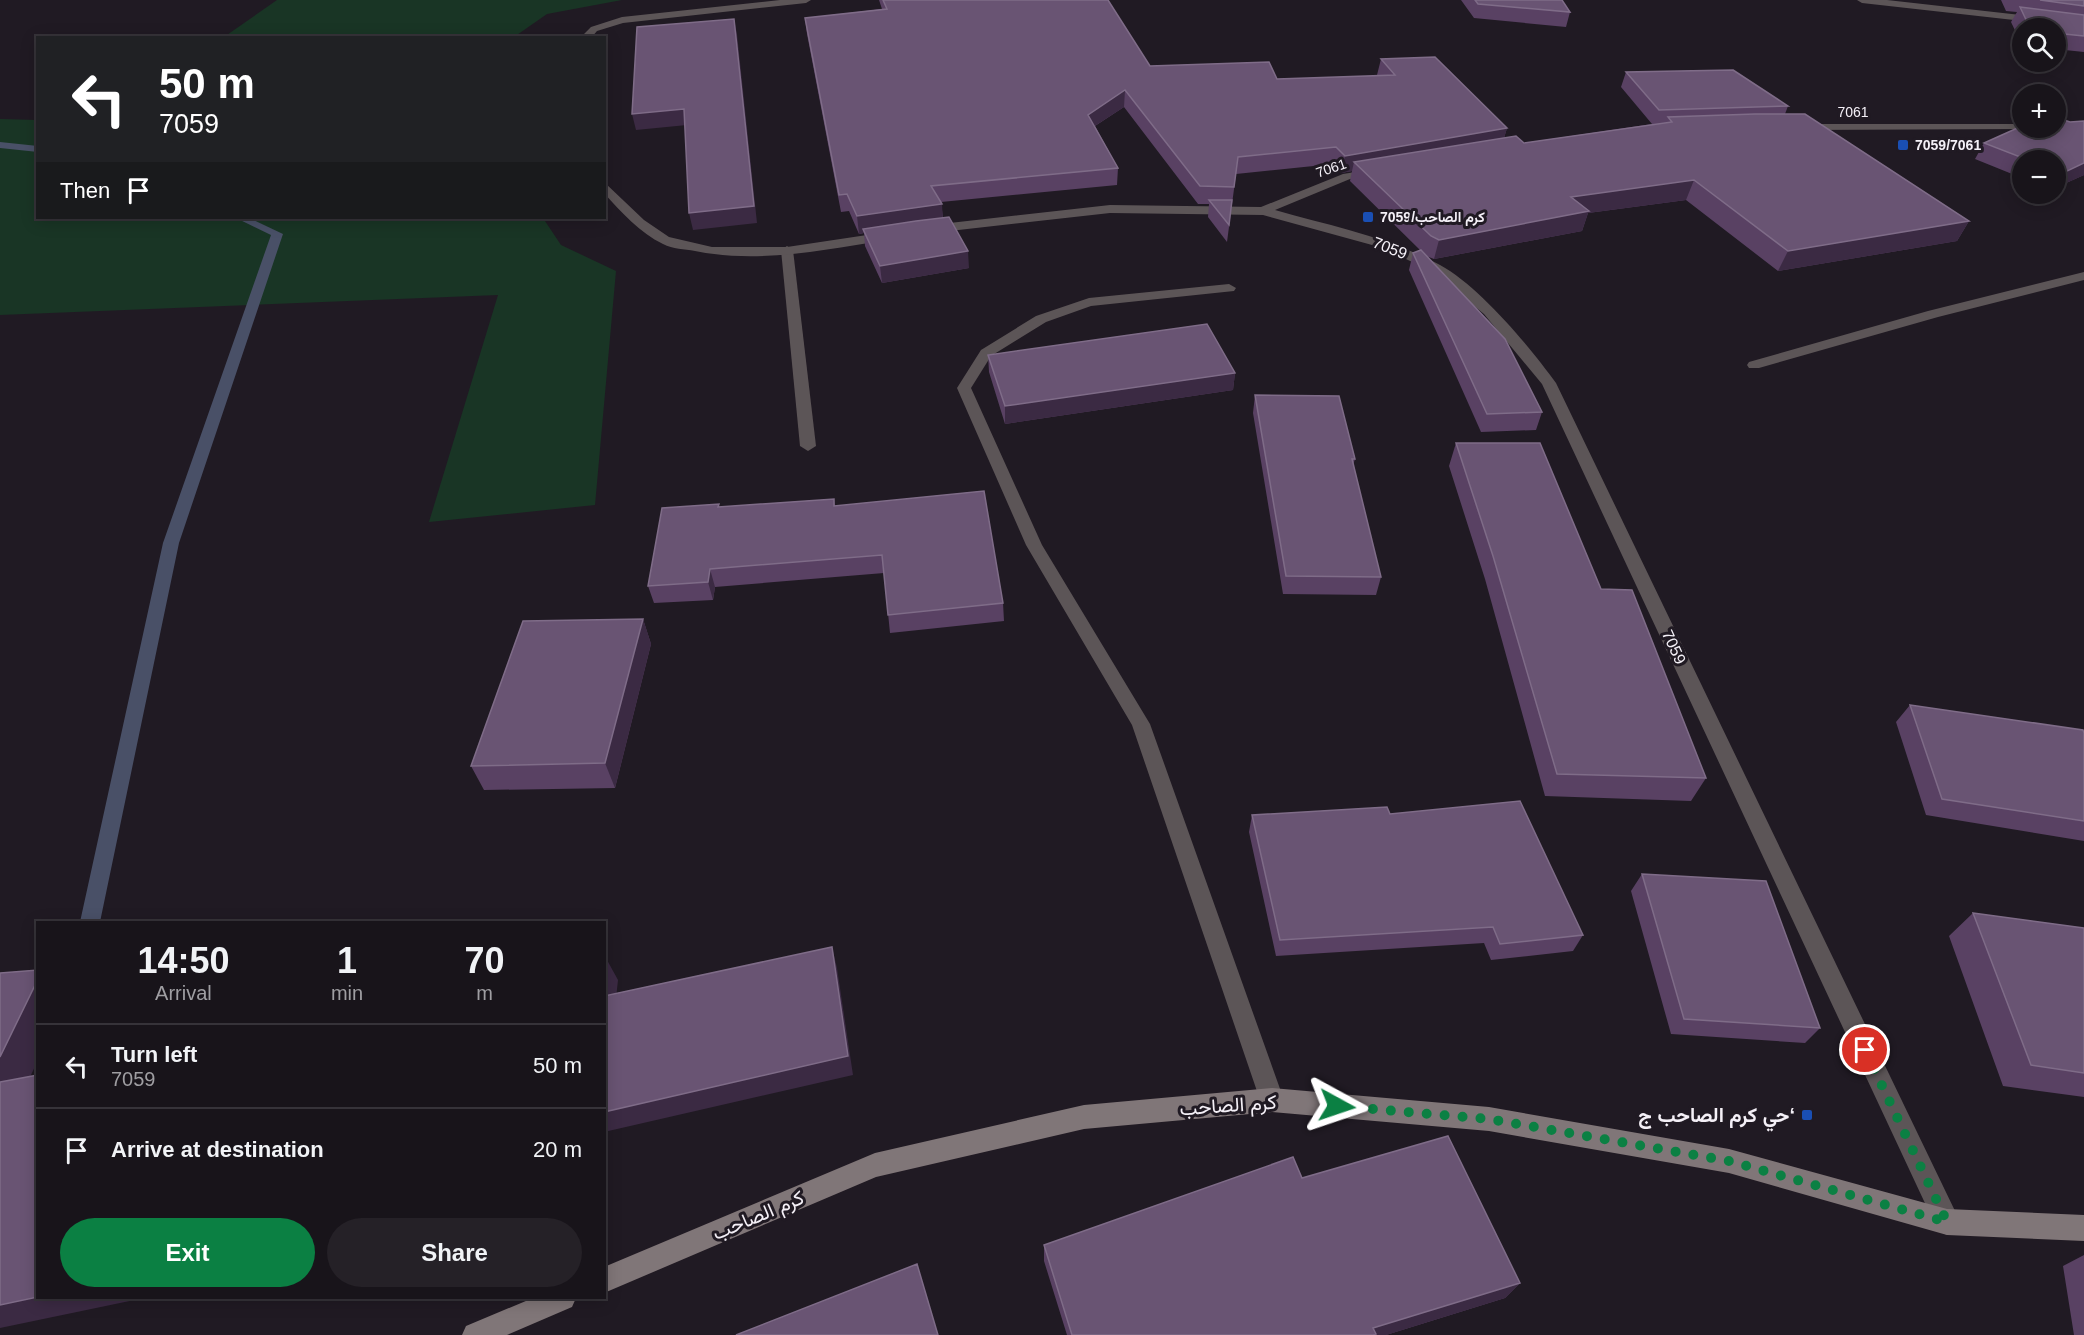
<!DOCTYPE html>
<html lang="en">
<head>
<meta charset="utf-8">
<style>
  body { margin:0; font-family:Arial,Vazirmatn,sans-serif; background:#252127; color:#f1f3f6; height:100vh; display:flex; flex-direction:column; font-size:22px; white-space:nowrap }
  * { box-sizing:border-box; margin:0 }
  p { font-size:20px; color:#9f9ea2 }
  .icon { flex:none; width:33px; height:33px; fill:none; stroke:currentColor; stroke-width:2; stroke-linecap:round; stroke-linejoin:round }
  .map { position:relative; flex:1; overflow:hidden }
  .details { position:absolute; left:36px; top:921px; width:570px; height:378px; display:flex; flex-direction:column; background:#18141a; border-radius:0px; box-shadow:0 3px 15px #0003,0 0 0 2px #363339 }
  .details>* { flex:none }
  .hud { position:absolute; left:36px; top:36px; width:570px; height:183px; border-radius:0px; box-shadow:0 3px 15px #0003,0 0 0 2px #363339; background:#202124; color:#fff; overflow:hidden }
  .fabs { position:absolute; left:2012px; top:18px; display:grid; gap:12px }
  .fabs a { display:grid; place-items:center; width:54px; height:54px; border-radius:50%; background:#18141a; box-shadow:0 3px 15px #0003,0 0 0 2px #363339; font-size:30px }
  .pin { position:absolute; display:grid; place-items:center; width:51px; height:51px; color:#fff; margin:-26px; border:3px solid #fff; border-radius:50%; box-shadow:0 2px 6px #0007 }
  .me { position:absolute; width:66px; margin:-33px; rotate:95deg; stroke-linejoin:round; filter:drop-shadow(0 0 4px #0008) }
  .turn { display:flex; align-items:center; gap:21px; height:126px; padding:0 24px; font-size:27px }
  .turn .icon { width:78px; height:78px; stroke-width:2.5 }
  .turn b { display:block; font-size:42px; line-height:51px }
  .then { display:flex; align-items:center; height:57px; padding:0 24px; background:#0003; gap:12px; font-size:22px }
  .eta { display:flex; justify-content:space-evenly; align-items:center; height:102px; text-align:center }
  .eta b { font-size:36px; font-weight:700; line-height:42px }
  .button { display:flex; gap:12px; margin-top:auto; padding:12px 24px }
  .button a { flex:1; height:69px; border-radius:36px; background:#0b8043; color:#fff; font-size:24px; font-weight:700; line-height:69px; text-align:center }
  .button a+a { background:#252127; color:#f1f3f6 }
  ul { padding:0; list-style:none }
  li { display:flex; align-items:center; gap:18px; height:84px; padding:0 24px; border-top:2px solid #363339 }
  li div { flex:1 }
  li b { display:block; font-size:22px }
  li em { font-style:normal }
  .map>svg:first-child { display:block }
</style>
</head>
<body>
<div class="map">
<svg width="2084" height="1335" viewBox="0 0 2084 1335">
  <rect width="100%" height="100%" fill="#201a23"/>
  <!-- green -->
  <path fill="#193525" d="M277,0H622L547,14L514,37H224Z
    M0,119L37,120L38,218H543L561,245L616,271L595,505L429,522L498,295L0,315Z"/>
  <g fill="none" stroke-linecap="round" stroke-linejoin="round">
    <!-- stream -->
    <path fill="#495067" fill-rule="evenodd" d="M0,142L38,146V152L0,148Z
      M236,218H249L283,234L179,543L100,922H80L163,543L271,235Z"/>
    <!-- lane -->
    <path fill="#5c5557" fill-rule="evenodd" d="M787,246L793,250L816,446L808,451L800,446L781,250Z"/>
    <!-- street -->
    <path fill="#5c5557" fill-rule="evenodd" d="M780,0H811L806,3L623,23L597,31L591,38H580L591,27L622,17Z
      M1857,0H1887L2084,22V28L1862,3Z
      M2022,124V128H2027L2026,129L1803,130L1798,127L1803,124Z
      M1374,169L1380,172L1378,174L1350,179L1275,210C1331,226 1389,237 1440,265C1479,286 1530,347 1556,383L1956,1213L1960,1222L1956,1231L1947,1235L1938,1231L1542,384L1484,314L1433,272L1383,248L1263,215L1110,213L932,233L926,229L932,225L1110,205L1261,207L1343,174Z
      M604,182L644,220L669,237L712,247H787L887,232L893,236L887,240C823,250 759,264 695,251C684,249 673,249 663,244C640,233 621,212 604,193Z
      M2084,272V280L1938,317L1759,368H1749L1747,365L1749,362L1928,311Z
      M1229,284L1236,288L1234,291L1091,306L1046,322L991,356L971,388L1042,545L1150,724L1284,1100L1280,1108L1272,1112L1264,1108L1260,1100L1132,725L1026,545L957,388L981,350L1036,316L1089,298Z"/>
    <!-- secondary -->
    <path fill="#807678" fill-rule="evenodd" d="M1272,1088L1489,1107L1729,1149L1947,1209L2084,1215V1241L1947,1235L1729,1173L1489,1131L1272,1112L1084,1129L876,1177L604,1293V1267L875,1153L1084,1105Z
      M533,1298H576L572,1307L507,1335H462L466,1326Z"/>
  </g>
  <!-- wall -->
  <path fill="#594163" d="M879,0H1108L1150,66L1277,79L1378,76L1377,75L1381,59L1507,128L1504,138L1524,143L1652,124L1621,87L1626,72L1788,106L1785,114L1969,221L1957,241L1778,271L1686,200L1588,213L1582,231L1434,259L1426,256L1542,412L1536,430L1481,432L1409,270L1413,253L1420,250L1350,181L1352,171L1341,173L1333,164L1236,174L1227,242L1208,217L1209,204H1198L1124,107L1095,126L1118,168L1117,185L941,202L943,218L969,268L882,283L865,246L864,233L859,234L849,211L841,212L807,34L805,18L882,9Z
    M1461,0H1562L1570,12L1566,27L1474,18Z
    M2001,0H2084V52L2055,49V28H2022V45L2011,22L2017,12L2006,11Z
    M2055,117L2070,122L2084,121V175L2055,188V160H2022V178L1975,159L1984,143L2022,126V128H2055Z
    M988,355L1235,373L1233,390L1005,424L989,372Z
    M1255,395L1355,459L1353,465L1381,577L1376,595L1283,594L1253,413Z
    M1456,443L1601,589L1706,778L1691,801L1545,796L1485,579L1449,466Z
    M834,499L835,506L1003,603L1004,621L890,633L884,573L715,587L713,600L654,603L648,586L719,507Z
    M643,619L651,644L615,788L484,790L471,766Z
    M1910,705L2084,733V841L1926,815L1896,722Z
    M1390,814L1583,935L1573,951L1491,960L1484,943L1276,956L1249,832L1252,815Z
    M1642,874L1820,1028L1805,1043L1671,1034L1631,891Z
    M1973,913L2084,928V1097L2003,1086L1949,936Z
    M1302,1178L1520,1283L1505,1298L1386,1335H1067L1044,1261V1245Z
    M2084,1255V1335H2074L2063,1266Z"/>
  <!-- shaded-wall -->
  <path fill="#3b2a43" d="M734,19L737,34L757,223L693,230L689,213Z
    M1125,90L1124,107L1087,131L1088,115Z
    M684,109L687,125L636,130L632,114Z
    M1507,128L1502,145L1354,162L1352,171L1341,173L1345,156Z
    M2084,163V175L2055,188V183L2061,174Z
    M1694,180L1686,200L1588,213L1582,231L1434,259L1439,240L1571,197Z
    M942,204L943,222L863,229L864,233L859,234L857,216Z
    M1969,221L1957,241L1778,271L1788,251Z
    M968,251L969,268L882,283L880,266Z
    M1235,373L1233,390L1005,424V406Z
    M710,569L715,587L713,600L708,582Z
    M643,619L651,644L615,788L605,763Z
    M832,947L837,968L853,1075L604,1132V1112Z
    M607,960L618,980L614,1016L604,1000V982Z
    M38,979V1060L17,1105L0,1094V1057Z
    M1520,1283L1505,1298L1386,1335H1368L1373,1328Z
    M38,1297L144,1298L0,1328V1305Z"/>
  <!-- building -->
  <path fill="#695473" stroke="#7f6c88" stroke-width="1.5" d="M883,0H1108L1150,66L1269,62L1277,79L1395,75L1381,59L1435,57L1507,128L1345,156L1336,147L1238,157L1234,187L1200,186L1125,90L1088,115L1118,168L931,186L942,204L857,216L847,194L839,195L805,18L887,9Z
    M1475,0H1562L1570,12L1478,4Z
    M2040,0H2084V6Z
    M2020,7L2084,15V36L2055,33V28H2030Z
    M734,19L754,206L689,213L684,109L632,114L637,27Z
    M1733,70L1788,106L1659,110L1626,72Z
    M1755,114H1805L1969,221L1788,251L1694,180L1571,197L1589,211L1439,240L1431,236L1354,162L1516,136L1524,143L1672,122L1668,117Z
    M2055,117L2070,122L2084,121V163L2061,174L2055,171V160H2028L1984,143L2022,126V128H2055Z
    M1209,200H1232L1229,225Z
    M949,217L968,251L880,266L863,229L916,221Z
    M1421,250L1505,339L1542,412L1487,414L1413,253Z
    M1207,324L1235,373L1005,406L988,355Z
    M1255,395L1339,396L1355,459H1352L1381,577L1286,576Z
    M1456,443H1540L1601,589L1632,590L1706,778L1557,774L1493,556Z
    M984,491L1003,603L888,615L882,555L710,569L708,582L648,586L662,508L719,504L718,507L834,499V506Z
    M643,619L605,763L471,766L523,621Z
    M1910,705L2083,730L2084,733V821L1942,799Z
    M1520,801L1583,935L1500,944L1493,927L1280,940L1252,815L1387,807L1390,814Z
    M1642,874L1766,881L1820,1028L1684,1019Z
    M1973,913L2084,928V1073L2031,1065Z
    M832,947L848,1056L604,1112V996Z
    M604,960H607L604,982Z
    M38,970V979L0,1057V973Z
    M38,1075V1297L0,1305V1082Z
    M1448,1136L1520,1283L1373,1328L1376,1334L1373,1335H1072L1044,1245L1293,1157L1302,1178Z
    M917,1264L938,1335H736Z"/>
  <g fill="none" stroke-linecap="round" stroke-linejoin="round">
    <!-- route -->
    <path stroke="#0b8043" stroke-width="10" stroke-dasharray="0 18" d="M1337,1106L1489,1119L1729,1161L1947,1222L1865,1050"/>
  </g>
  <!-- markers -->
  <g fill="#1a4fb4" stroke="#201a23" stroke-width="2">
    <rect x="1897" y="139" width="12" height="12" rx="3"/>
    <rect x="1362" y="211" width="12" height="12" rx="3"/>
    <rect x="1801" y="1109" width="12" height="12" rx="3"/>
  </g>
  <g text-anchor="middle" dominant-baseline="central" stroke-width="6" stroke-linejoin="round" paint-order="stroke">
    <!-- far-street labels -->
    <g font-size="14" fill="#f4f0f7" stroke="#201a23">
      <text x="1853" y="112">7061</text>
      <text transform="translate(1331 168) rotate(-19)">7061</text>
    </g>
    <!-- far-poi labels -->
    <g font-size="14" font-weight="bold" fill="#f4f0f7" stroke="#201a23" text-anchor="start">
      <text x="1915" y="145">7059/7061</text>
      <text x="1380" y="217">كرم الصاحب/7059</text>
    </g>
    <!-- street labels -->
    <g font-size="16" fill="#f4f0f7" stroke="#201a23">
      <text transform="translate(1390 248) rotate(21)">7059</text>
      <text transform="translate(1674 647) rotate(65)">7059</text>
    </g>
    <!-- near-street labels -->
    <g font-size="20" fill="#f4f0f7" stroke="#201a23">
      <text transform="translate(1228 1105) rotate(-4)">كرم الصاحب</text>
      <text transform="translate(758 1215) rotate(-23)">كرم الصاحب</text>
    </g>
    <!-- near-poi labels -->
    <g font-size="20" font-weight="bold" fill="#f4f0f7" stroke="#201a23" text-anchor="end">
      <text x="1795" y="1115">حي كرم الصاحب ج‘</text>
    </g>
  </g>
</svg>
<div class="fabs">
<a><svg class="icon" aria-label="search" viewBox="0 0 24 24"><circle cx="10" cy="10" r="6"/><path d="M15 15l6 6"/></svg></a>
<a>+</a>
<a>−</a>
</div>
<div class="pin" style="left:1865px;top:1050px;background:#d93025"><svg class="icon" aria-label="arrive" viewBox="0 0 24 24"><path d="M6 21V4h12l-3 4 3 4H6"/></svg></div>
<svg class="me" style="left:1337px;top:1106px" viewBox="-20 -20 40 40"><path d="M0-17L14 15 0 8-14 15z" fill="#0b8043" stroke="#fff" stroke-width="4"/></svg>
<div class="hud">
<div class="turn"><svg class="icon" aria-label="left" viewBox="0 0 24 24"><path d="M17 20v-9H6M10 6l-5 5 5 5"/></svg><div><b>50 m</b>7059</div></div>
<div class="then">Then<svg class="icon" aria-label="arrive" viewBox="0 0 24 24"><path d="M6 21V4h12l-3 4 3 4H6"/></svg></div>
</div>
<section class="details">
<div class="eta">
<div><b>14:50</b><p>Arrival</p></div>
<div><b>1</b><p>min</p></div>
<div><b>70</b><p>m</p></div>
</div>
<ul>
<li><svg class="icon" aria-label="left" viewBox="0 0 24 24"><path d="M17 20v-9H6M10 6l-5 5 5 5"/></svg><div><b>Turn left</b><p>7059</p></div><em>50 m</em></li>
<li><svg class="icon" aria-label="arrive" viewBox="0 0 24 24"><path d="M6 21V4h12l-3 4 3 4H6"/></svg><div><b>Arrive at destination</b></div><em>20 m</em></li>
</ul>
<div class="button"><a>Exit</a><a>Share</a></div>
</section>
</div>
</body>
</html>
